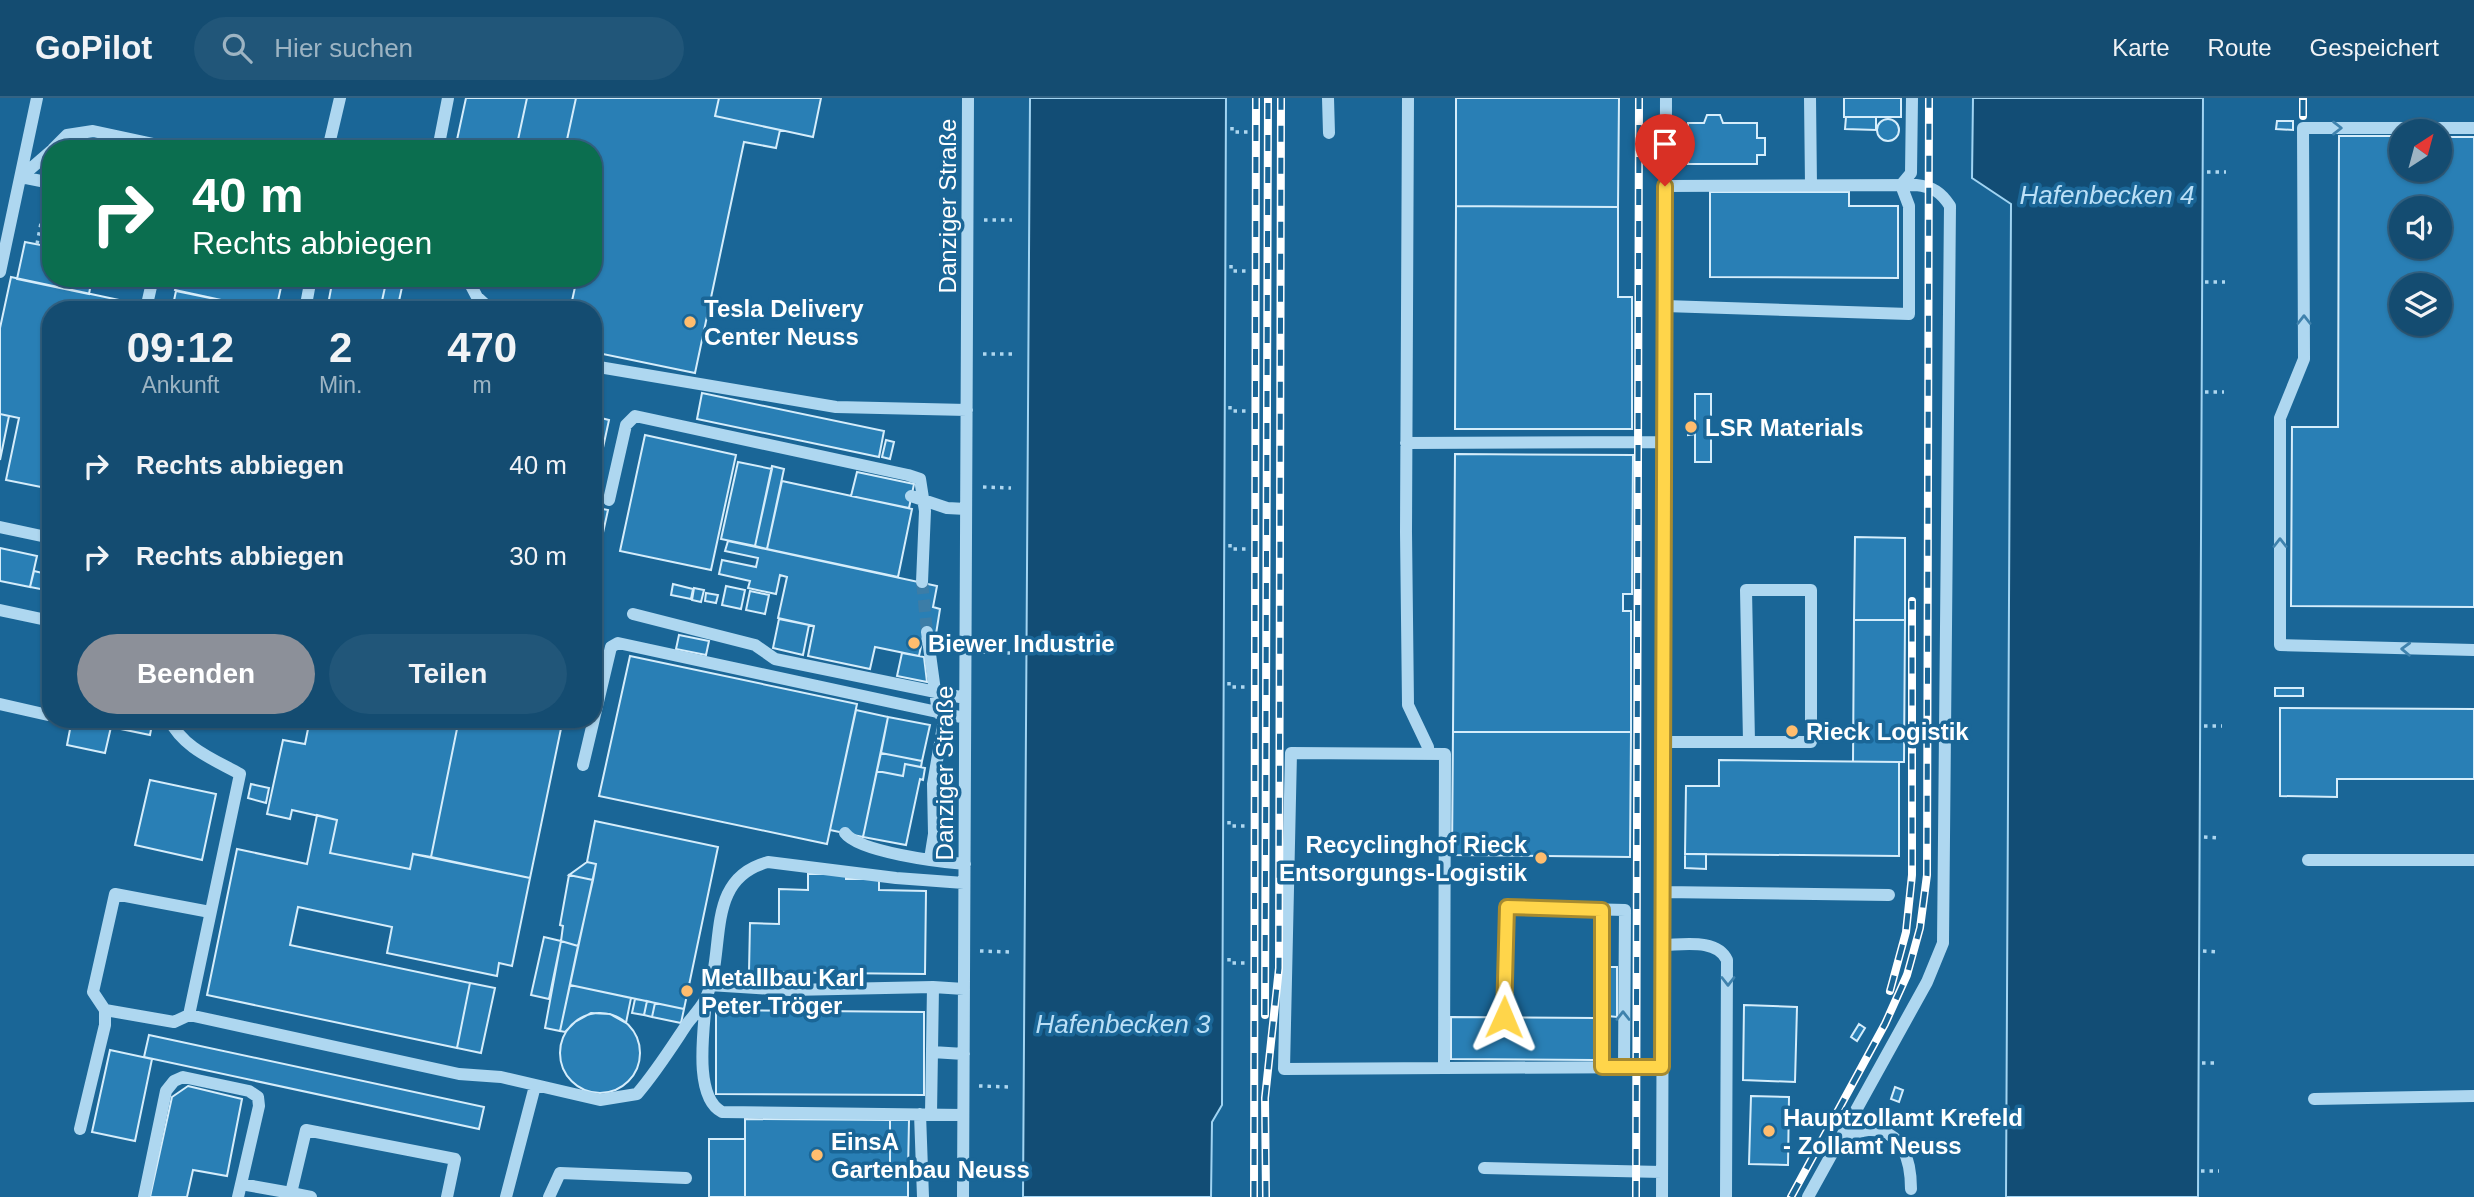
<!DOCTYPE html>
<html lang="de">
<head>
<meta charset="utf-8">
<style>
  body { margin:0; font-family:Helvetica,sans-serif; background:#215679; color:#f1f3f6; height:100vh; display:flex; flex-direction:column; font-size:26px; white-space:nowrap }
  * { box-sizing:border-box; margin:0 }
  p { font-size:23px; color:#9db4c3 }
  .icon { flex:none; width:38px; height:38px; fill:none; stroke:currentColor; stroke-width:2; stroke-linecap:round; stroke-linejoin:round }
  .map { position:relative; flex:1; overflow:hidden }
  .drawer { position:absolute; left:42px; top:203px; width:560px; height:427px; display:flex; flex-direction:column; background:#144c71; border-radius:28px; box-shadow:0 2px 5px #0004,0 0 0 2px #336384 }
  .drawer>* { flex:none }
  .guide { position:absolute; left:42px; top:42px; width:560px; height:147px; border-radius:28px; box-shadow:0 2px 5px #0004,0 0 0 2px #336384; background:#0b6e4f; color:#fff; overflow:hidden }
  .needle { width:46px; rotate:36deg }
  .fabs { position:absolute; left:2389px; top:21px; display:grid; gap:14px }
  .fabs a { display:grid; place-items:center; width:63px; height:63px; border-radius:50%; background:#144c71; box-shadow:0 2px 5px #0004,0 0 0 2px #336384; font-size:35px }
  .pin { position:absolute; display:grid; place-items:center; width:60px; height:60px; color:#fff; margin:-72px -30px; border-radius:50% 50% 50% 0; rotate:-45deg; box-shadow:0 0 7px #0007 }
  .pin .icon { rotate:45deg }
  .me { position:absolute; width:77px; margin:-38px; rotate:1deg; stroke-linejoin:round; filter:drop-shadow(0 0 5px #0008) }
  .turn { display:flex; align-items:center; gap:24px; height:147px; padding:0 35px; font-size:32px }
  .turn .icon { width:91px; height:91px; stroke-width:2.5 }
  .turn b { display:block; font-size:49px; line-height:60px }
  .eta { display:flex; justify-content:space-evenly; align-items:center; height:119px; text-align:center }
  .eta b { font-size:42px; font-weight:600; line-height:49px }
  .cta { display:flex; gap:14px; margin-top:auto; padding:14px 35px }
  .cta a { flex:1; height:80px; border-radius:42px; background:#8c9099; color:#fff; font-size:28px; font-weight:600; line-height:80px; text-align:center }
  .cta a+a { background:#215679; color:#f1f3f6 }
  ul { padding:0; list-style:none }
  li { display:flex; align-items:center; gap:21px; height:91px; padding:0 35px }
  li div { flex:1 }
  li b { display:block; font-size:26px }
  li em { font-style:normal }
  header { display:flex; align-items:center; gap:42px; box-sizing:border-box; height:98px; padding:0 35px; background:#144c71; border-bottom:2px solid #336384 }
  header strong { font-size:33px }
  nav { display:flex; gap:38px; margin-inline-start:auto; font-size:24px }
  .search { width:490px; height:63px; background:#215679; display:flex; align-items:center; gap:18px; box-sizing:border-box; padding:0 24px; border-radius:38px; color:#9db4c3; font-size:26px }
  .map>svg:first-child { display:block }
</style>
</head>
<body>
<header>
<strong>GoPilot</strong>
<div class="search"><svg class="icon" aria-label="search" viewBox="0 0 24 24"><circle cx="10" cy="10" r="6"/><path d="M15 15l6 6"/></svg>Hier suchen</div>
<nav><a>Karte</a><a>Route</a><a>Gespeichert</a></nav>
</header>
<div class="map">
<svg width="2474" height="1099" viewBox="0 0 2474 1099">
  <rect width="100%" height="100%" fill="#1a6697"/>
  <!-- water -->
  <path fill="#124d75" stroke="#a1d4f2" stroke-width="2" d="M1030,0H1226L1222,1007L1212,1024L1211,1099H1023Z
    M1973,0H2203L2198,1099H2006L2011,106L1972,80Z"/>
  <!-- building -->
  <path fill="#297fb5" stroke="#d5edfb" stroke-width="2" fill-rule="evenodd" d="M466,0H527L516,51H455Z
    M527,0H576L565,51H516Z
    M576,0H719L715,18L780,32L776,50L744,44L695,275L593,254V212H570L577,180H593V51H565Z
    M719,0H821L813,39L715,18Z
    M1456,0H1619L1618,109L1456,108Z
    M1844,0H1901V19H1844Z
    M1707,17H1720L1723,25H1757V40H1765V57H1757V66H1688V25H1704Z
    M1846,19H1876V32L1845,31Z
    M1877 32a11 11 0 1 1 22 0a11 11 0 1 1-22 0Z
    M2277,23H2293V32L2276,31Z
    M2339,38H2401V72H2440V39H2474V509L2291,508L2292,329H2338ZM2401,110H2440V149H2401ZM2401,187H2440V226H2401Z
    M1710,94H1849V108H1898V180L1710,179Z
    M1456,108L1618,109V199H1632V331H1455Z
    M25,144L51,149V180H92L89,196L17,181Z
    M11,179L166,212H51V391L6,382L19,320L0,316V230Z
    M178,180H283L276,212H267L175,192Z
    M333,180H387L380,212H327Z
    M387,180H404L397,212H380Z
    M176,193L258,210V212H172Z
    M702,295L884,333L879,359L697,321Z
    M1695,296H1711V364H1695V336L1688,337L1689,323H1695Z
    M0,316L9,318L0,362Z
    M593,318L609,322L593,396Z
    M645,337L736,357L711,472L620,453Z
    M886,342L894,344L890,361L882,359Z
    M1455,356L1633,357L1632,496H1623V513H1631V634H1453Z
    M738,364L772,371L755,448L721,441Z
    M772,368L784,371L767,451L755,448Z
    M857,374L914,386L909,410L851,398Z
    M782,383L912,411L898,479L767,451Z
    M593,409L608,412L593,480Z
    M1855,439L1905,440V522H1854Z
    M728,443L937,488L933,509L940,511L936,536L924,534L919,558L875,549L870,571L808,558L814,528L778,520L787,479L780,477L776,496L748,490L750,483L719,476L722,462L756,469L758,460L725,453Z
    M0,450L37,458L30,489L0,483Z
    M34,473L51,477V493L30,489Z
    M673,486L693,491L691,501L671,497Z
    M726,488L745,492L741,511L722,507Z
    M694,490L704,492L701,504L692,502Z
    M750,493L769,497L765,516L746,512Z
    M706,495L718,497L716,505L705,503Z
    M779,521L809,527L803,557L773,550Z
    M1854,522H1905L1904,664H1853Z
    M679,537L709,543L706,557L676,551Z
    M902,555L924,559L927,584L897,578Z
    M630,558L857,606L827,746L599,698Z
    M2275,590H2303V598H2275Z
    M2280,610L2474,611V681H2337V699L2280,698Z
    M856,612L888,619L863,739L830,732Z
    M888,619L930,627L922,663L881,655Z
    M72,621H153L150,637L111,629L105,655L67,647Z
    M258,621H287L286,627Z
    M310,621H459L431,759L413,756L410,771L330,755L337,722L292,712L290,721L267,716L283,642L305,646Z
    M459,621H563L530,780L431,759Z
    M1453,634H1631L1630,759L1452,757Z
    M881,655L922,663L921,669L905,666L903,678L877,673Z
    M1719,662L1899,664V758L1685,756L1686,688H1719Z
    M905,666L925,670L923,682L920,681L906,747L863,739L877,673L903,678Z
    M150,682L216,696L202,762L135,747Z
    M251,686L269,690L266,705L248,700Z
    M317,717L337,722L330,755L410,771L413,756L530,780L512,868L499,865L497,878L387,855L392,829L298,809L290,847L470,885L457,950L207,897L237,751L307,766Z
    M595,723L718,749L684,911L570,887L596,766L587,764Z
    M1685,756H1706V771L1685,770Z
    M587,764L596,766L593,782L569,777Z
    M808,776H846V781H879V792L926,793L925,876L749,874L750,825L779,826V791L808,792Z
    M569,777L593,782L578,848L561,843L563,828L560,827Z
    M544,839L561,843L549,901L531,897Z
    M561,843L578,848L560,933L545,930Z
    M1608,869H1617V919L1608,918Z
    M470,885L495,890L481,955L457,950Z
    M570,887L631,900L626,925L610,916L591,915L575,924L565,934L560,933Z
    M635,901L647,903L644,917L632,915Z
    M647,903L655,905L652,919L644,917Z
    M655,905L684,911L681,925L652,919Z
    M1744,907L1797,909L1795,984L1743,982Z
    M716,912L924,914V997L716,996Z
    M560 955a40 40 0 1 1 80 0a40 40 0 1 1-80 0Z
    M1451,919L1594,920V962L1451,961Z
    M1859,926L1865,930L1857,943L1851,939Z
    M149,937L484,1009L479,1031L144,959Z
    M110,952L152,961L135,1043L92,1034Z
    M188,988L242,1001L227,1078L193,1072L187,1099H150L172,999Z
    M1895,989L1903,992L1899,1004L1891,1001Z
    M1751,998L1789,999L1788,1067L1749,1066Z
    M745,1021L890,1022V1072L908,1073V1099H745Z
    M890,1022H909L908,1073L890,1072Z
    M709,1041H745V1099H709Z"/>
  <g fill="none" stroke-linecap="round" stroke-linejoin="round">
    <!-- minor-tunnel -->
    <path stroke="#3c7da7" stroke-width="12" stroke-dasharray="12 6" stroke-linecap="butt" d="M922,484L927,534"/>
    <!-- path -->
    <path stroke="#aed7f0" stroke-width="3.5" stroke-dasharray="3.5 5" stroke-linecap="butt" d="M1232,29V34H1249
      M2207,74H2226
      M984,122H1012
      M37,146L41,125L49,120L51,110
      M1231,167V173H1248
      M2205,184H2225
      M983,256H1012
      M2205,294H2224
      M1230,308V313H1248
      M983,389L1011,390
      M1230,446V451H1248
      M982,554L1010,555
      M1229,584V589H1247
      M2204,628H2222
      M1229,723V728H1248
      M2204,739L2221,740
      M980,853L1010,854
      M2203,853L2220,854
      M1229,860V865H1247
      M2202,965H2219
      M979,988L1011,989
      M2201,1073H2219"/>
    <!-- minor -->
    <path stroke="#aed7f0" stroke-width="12" d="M1328,0L1329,35
      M1408,0L1406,434L1408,607L1428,649L1427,655
      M1810,0L1811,87
      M2474,30H2303L2304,261L2280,320V547L2474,552
      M53,51L67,37L93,33L177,51
      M328,51L340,0
      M438,51L448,0
      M21,79L51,53
      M21,79L51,85
      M1665,88L1916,87C1933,89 1941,94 1950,108L1943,845L1927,884L1808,1099
      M0,174L37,0
      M467,180L477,199L491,212
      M148,202L153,180
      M1665,208L1909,216V108L1901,87L1911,75L1912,0
      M305,212L311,180
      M593,268L836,309L967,312
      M1406,345L1664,344
      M911,398L947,410L966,411
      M609,402L626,327L635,318L908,377L920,381L925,413L922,484
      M0,429L51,440
      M0,512L51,523
      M633,516L755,547L775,561L965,600
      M927,534L938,615
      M0,606L48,617
      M169,621C183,650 213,661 240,676L189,917L459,976L501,979L600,1002L637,996C656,974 671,950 687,926C693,918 702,909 706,900C727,852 703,781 768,764L896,780L964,785
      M1663,644H1811V492H1746L1749,644
      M583,667L611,549L618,545L965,620
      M845,735C859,754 939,764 965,766
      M930,761L934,736L933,686L945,616
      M2308,762H2474
      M1662,794L1889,797
      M1662,847C1682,847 1717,840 1727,862L1726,1099
      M709,887L790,892L933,889L964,891
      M706,902C704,931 693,999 722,1014L963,1017
      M105,912L174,924L189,917
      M1504,919L1507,809L1625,812L1624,969
      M932,954L964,956
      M1602,969V812
      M1444,970L1284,971L1291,655L1445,656L1444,970L1662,969
      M2314,1001L2474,998
      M920,1016L923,1099
      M931,1016L933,889
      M80,1031L105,927V912L93,894L115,796L210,814
      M1841,1040C1849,1037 1859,1033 1868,1032C1903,1030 1911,1064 1911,1091
      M1484,1070L1662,1074
      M241,1086L291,1095L306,1032L455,1061L447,1099
      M144,1099L166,993L174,983L183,979L249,993L258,999L259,1008L238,1099
      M291,1099V1095L311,1099
      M506,1099L535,988
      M549,1099L560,1075L686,1080
      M963,1099L968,0
      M1662,1099L1666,0"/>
    <defs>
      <path id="rail" d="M2303,18V0
        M1890,893L1906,834L1912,777V503
        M1265,917L1268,0
        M1254,1099L1256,0
        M1266,1099L1265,1000L1279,870L1281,0
        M1636,1099L1639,0
        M1791,1099L1885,926L1907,877L1920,830L1927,777L1929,0"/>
    </defs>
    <!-- rail casing -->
    <use href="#rail" stroke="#fff" stroke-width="8"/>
    <!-- rail -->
    <use href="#rail" stroke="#1a6697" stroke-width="5" stroke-dasharray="16" stroke-linecap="butt"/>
  </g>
  <!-- one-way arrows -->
  <defs><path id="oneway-chevron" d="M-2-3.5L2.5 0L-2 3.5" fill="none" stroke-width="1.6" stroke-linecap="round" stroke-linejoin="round" transform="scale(1.75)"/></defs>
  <g stroke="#3f82ad">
    <use href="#oneway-chevron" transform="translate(2337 30)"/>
    <use href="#oneway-chevron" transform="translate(2304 222) rotate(-90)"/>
    <use href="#oneway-chevron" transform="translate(2280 445) rotate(-90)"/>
    <use href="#oneway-chevron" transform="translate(2406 551) rotate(-178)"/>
    <use href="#oneway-chevron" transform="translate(1728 883) rotate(90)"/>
    <use href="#oneway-chevron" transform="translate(1623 918) rotate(-90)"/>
  </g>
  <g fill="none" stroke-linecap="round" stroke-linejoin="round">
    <defs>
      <path id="route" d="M1504,919L1507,809L1602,812V969H1662L1665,88"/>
    </defs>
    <!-- route casing -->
    <use href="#route" stroke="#a68a30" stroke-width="18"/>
    <!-- route -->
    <use href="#route" stroke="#ffd54a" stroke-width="12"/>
  </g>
  <!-- markers -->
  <g fill="#ffbd6e" stroke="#1a6697" stroke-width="2.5">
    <circle cx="690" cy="224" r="7"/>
    <circle cx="1691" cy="329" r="7"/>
    <circle cx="914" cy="545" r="7"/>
    <circle cx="1792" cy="633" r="7"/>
    <circle cx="1541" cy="760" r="7"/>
    <circle cx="687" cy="893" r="7"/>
    <circle cx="1769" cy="1033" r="7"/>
    <circle cx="817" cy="1057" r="7"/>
  </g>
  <g text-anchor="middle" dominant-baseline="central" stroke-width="7" stroke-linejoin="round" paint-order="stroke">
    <!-- street labels -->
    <g font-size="24" fill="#fff" stroke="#1a6697">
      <text transform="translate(947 108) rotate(-90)">Danziger Straße</text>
      <text transform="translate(944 675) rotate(-90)">Danziger Straße</text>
    </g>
    <!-- poi labels -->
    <g font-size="24" font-weight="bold" fill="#fff" stroke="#1a6697" text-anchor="start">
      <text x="704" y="210">Tesla Delivery<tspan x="704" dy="28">Center Neuss</tspan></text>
      <text x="1705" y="329">LSR Materials</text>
      <text x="928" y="545">Biewer Industrie</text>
      <text x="1806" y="633">Rieck Logistik</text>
      <text x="1527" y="746" text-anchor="end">Recyclinghof Rieck<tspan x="1527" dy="28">Entsorgungs-Logistik</tspan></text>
      <text x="701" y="879">Metallbau Karl<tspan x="701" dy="28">Peter Tröger</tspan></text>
      <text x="1783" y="1019">Hauptzollamt Krefeld<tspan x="1783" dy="28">- Zollamt Neuss</tspan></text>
      <text x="831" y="1043">EinsA<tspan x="831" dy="28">Gartenbau Neuss</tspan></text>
    </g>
    <!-- water labels -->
    <g font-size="26" font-style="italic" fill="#bbe0f7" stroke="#1a6697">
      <text x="2107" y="97">Hafenbecken 4</text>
      <text x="1123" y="926">Hafenbecken 3</text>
    </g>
  </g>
</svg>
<div class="fabs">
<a><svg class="needle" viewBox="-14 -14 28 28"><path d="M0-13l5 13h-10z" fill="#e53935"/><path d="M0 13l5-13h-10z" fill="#9db4c3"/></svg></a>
<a><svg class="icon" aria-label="sound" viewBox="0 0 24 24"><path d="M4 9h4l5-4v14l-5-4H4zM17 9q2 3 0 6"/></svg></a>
<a><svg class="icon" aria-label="layers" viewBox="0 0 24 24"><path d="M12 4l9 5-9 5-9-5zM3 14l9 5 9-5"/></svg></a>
</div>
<div class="pin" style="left:1665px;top:88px;background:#d93025"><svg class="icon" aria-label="arrive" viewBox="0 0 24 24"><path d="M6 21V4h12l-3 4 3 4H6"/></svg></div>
<svg class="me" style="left:1504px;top:919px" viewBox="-20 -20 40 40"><path d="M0-17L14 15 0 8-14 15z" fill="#ffd54a" stroke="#fff" stroke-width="4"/></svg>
<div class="guide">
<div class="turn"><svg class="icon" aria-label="right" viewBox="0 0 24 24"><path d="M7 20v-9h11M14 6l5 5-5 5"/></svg><div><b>40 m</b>Rechts abbiegen</div></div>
</div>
<section class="drawer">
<div class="eta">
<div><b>09:12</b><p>Ankunft</p></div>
<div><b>2</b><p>Min.</p></div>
<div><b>470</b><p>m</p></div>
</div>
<ul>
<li><svg class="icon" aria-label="right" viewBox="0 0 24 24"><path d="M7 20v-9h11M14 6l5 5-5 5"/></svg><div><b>Rechts abbiegen</b></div><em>40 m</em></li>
<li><svg class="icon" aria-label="right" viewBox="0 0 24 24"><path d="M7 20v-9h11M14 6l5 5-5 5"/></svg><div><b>Rechts abbiegen</b></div><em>30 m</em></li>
</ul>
<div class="cta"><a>Beenden</a><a>Teilen</a></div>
</section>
</div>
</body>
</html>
